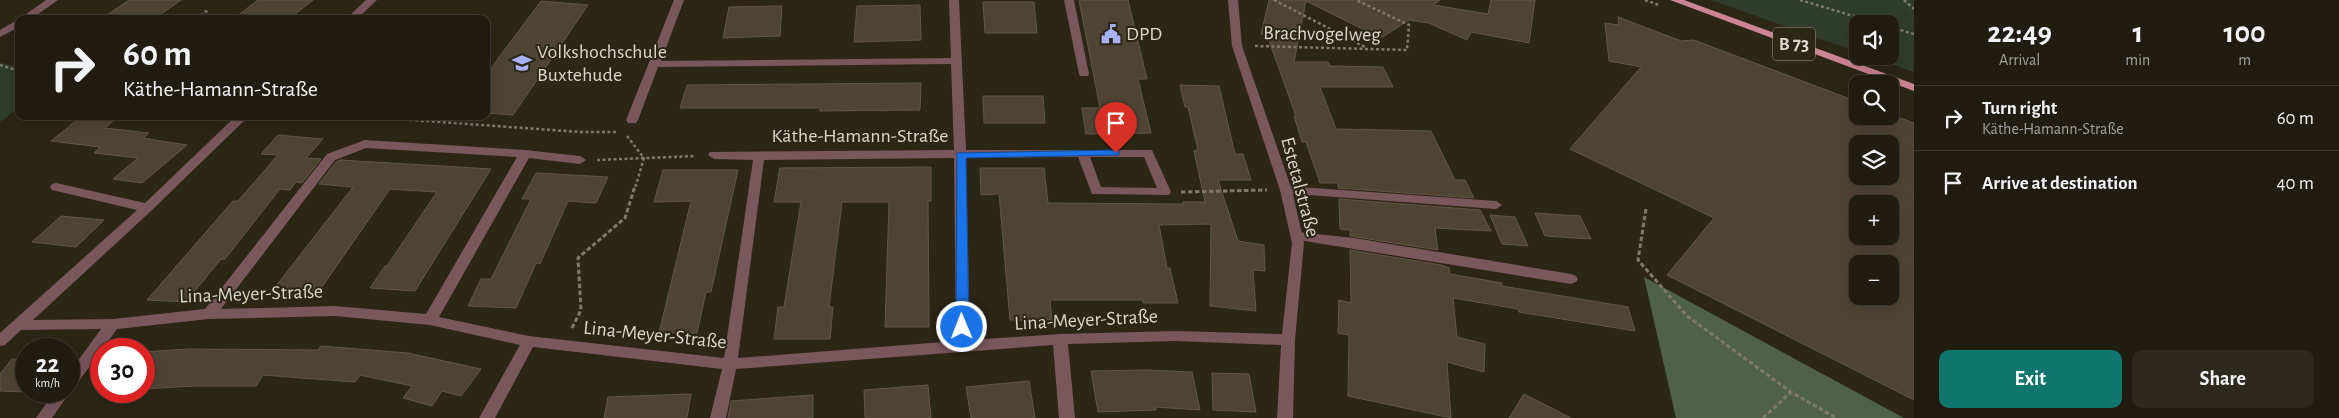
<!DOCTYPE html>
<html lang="en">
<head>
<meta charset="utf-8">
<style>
  body { margin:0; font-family:"Alegreya Sans",sans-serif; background:#2d291e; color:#f1f3f6; height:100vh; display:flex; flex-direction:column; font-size:19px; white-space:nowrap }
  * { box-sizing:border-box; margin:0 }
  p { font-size:16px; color:#a2a19f }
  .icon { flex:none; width:28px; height:28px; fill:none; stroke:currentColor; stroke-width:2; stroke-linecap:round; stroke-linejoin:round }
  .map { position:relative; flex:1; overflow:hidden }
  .panel { display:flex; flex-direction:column; background:#211c10; width:425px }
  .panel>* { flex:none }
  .top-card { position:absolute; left:15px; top:15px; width:475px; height:105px; border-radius:10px; box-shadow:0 5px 20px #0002,0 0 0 1px #3e3a30; background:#211c10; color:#f1f3f6; overflow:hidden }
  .tools { position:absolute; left:1849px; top:15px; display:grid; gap:10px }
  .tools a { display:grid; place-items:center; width:50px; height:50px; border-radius:10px; background:#211c10; box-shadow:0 5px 20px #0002,0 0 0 1px #3e3a30; font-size:25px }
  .speed { position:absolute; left:15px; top:338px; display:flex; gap:10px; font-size:25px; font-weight:700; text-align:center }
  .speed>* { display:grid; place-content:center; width:65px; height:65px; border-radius:50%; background:#211c10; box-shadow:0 5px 20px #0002,0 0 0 1px #3e3a30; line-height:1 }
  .speed small { font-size:12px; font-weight:400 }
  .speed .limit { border:8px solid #d22; background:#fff; color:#111 }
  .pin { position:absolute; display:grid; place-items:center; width:42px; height:42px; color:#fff; margin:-51px -21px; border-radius:50% 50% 50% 0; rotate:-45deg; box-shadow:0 0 5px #0007 }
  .pin .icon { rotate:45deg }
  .me { position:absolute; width:55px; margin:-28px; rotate:359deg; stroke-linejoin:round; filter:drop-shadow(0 0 4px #0008) }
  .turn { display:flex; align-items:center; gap:18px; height:105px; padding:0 25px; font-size:22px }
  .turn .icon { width:65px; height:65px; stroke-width:2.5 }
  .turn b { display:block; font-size:35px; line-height:42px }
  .eta { display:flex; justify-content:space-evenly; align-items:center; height:85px; text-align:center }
  .eta b { font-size:30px; font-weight:700; line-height:35px }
  .button { display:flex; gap:10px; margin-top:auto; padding:10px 25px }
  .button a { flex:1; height:58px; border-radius:10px; background:#0f766e; color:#fff; font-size:20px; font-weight:700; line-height:58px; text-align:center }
  .button a+a { background:#2d291e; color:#f1f3f6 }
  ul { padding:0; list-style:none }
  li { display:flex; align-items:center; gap:15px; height:65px; padding:0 25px; border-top:1px solid #3e3a30 }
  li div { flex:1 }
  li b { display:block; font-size:19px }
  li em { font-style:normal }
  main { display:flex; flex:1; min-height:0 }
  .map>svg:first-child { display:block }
</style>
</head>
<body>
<main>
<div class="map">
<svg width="1914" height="418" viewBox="0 0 1914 418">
  <rect width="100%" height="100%" fill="#2c2615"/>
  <!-- green -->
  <path fill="#303d2a" d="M1711,0H1914V72L1869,56H1890V24H1858L1857,52Z
    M0,63L19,67V108L0,122Z"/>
  <!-- forest -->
  <path fill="#4f6146" d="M1644,277L1904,418H1676Z"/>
  <!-- building -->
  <path fill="#4f4434" stroke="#635747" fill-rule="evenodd" d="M129,0H181L154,19H101Z
    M258,0H313L289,19H233Z
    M1079,0H1128L1147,79H1138L1151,133L1086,134L1082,108H1100Z
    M1269,0H1440L1433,5L1488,14L1491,0H1535L1529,43L1471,32L1467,40L1429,23L1409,20L1381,38L1306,1L1294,62H1328L1330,66L1383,67L1393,87H1320L1336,129L1431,131L1455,180H1465L1474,198L1338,188V183H1320L1306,142H1302L1294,116H1296L1267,35L1261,34Z
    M541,1L588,5L513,115L486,113V75Z
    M983,2H1034L1037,33H985Z
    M920,5L921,40L854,42L857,6Z
    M782,6L780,36L723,38L729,7Z
    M1618,17L1681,41L1694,40L1858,102V116H1890V114L1914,123V400L1667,275L1714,218L1570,149L1641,67L1609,61L1605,23L1619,25ZM1858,144H1890V176H1858ZM1858,204H1890V236H1858ZM1858,264H1890V296H1858Z
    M921,83L920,110L820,111V108H680L687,85Z
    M1180,85L1219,86L1235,154H1243L1251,180H1218L1238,241L1264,245L1265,271L1253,270L1256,311L1210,306L1211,224L1159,225L1167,268H1170L1178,303H1143V300H1050L1052,320H1010L999,194L981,195L980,168H1044L1048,203L1184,204L1183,202H1205L1194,151L1198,150L1188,107H1185Z
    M983,96H1043L1045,123H984Z
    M82,116H119L105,128L149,133L143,138L187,145L142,183L113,179L138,158L94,153L100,147L51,141Z
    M278,135L323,139L306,158L321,159L302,183L296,182L290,190L280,189L225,259H221L186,302L147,300L233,201H238L278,155L261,154Z
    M340,160L491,169L415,291L370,288L385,266H387L437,192L390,189L315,297L269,295L353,187L319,184L336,162Z
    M931,167V201H928L929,327H885L889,202H842L829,307H833L830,339H774L778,307H784L801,202H774L780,168Z
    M663,170H738L711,292H706L697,333H659L691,201L654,202Z
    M536,173L608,177L596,203L568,201L540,264L536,263L516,308L468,306L481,279H491L531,199H522Z
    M1339,199L1480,210L1491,231L1435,228L1438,250L1350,236V230L1340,229Z
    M1535,213L1580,216L1591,239L1545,236Z
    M1490,215L1515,217L1528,246L1502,244Z
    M61,216L104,220L76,247L32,242Z
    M1350,250L1441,265L1449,268L1450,274L1502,283V286L1628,307L1635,331L1519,312L1518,309L1453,298L1457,337L1485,344L1484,372L1447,362L1451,418L1348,396L1349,335L1338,333L1339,300L1351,303Z
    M321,346L408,353L481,369L461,396L442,391L432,406L403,398L412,386L360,375L355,382L263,375L256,386H194L144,389V352L189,349L318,350Z
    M12,359L26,360V392L0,391V374Z
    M1147,370L1192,372L1200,410L1155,407L1156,410L1098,412L1091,371Z
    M1212,373L1249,374L1256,412L1213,410Z
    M1029,381L1035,418H971L966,387Z
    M928,385L931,418H865L864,390Z
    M691,394L687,418H604L608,397Z
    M1524,394L1571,418H1509Z
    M813,395V418H728L731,401Z"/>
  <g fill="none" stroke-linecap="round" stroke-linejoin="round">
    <!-- path-far1 -->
    <path stroke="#7e796b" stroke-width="2.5" stroke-dasharray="3 2.5" stroke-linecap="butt" d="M1274,0L1365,47
      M1645,0L1659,5
      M1800,0L1880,24
      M1904,0L1914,9
      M196,19L208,10
      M1890,27L1914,34
      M1255,46L1407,50L1409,25L1356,0
      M0,65L19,71
      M355,116L580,132H618
      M627,136L644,158L635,188
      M597,160L696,156"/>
    <!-- path -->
    <path stroke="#7e796b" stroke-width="3" stroke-dasharray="4.5 2.5" stroke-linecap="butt" d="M1181,192L1267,190
      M1646,209L1638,260L1687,316L1791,392L1836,418
      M572,328L581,310L578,258L625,218L635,186
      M1763,418L1791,392"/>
    <!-- service -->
    <path fill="#7a565d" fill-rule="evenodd" d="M1286,186L1496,201L1502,205L1496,209L1282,193L1280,190Z
      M1297,232L1354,238L1571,274L1576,276L1578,279L1576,282L1571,284L1292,239L1291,236L1292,233Z"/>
    <!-- minor -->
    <path fill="#7a565d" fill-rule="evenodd" d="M46,0H58L31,19H19Z
      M366,0H377L357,19H346Z
      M674,0H684L661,61L951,58L949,0H959L966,150H1152L1171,192L1169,195L1092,194L1078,157L966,158L970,340L1060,334L1176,331L1282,334L1292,243L1280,190L1232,46L1228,0H1238L1242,46L1292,190L1304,243L1295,340L1293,418H1277L1281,345L1176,341L1068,344L1075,418H1059L1053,345L736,369L726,418H710L722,369L533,347L495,418H479L520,345L430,325L335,316L209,319L117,329L74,388L70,390L68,395L52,418H36L55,391H69V373L101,329L21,330L5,345L0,346V333L137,210L52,190L50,187L52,184L56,183L145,203L236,116H249L151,211L33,320L113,319L205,309L327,154L365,140L525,150L580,156L586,160L580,164L529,158L439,317L529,336L724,358L753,160L714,159L708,155L710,152L954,150L951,64L658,67L638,120L636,123H628L626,120ZM366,148L517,157L426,314L335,306L221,309L335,160ZM1090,157H1144L1157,188L1101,187ZM954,158L956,341L738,358L764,160Z
      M1064,0H1074L1089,74L1088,76H1080L1079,74Z
      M19,19V27L0,37V30Z"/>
    <!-- primary -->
    <path fill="#cd8494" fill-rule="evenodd" d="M1670,0H1684L1914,84V91Z"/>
  </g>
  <!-- route -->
  <path fill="#1a73e8" stroke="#114b97" d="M1116,150L1119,151V155L966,158L969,327L962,332L958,331L956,327L957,153Z"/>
  <!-- icons -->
  <defs>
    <symbol id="civic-bare" viewBox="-9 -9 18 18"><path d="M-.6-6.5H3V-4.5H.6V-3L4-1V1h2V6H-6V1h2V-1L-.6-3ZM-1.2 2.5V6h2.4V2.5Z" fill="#a7b1fc" stroke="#2c2615" stroke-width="2.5" paint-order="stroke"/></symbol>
    <symbol id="university-bare" viewBox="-9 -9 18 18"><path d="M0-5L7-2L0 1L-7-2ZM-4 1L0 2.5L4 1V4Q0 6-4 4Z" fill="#a7b1fc" stroke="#2c2615" stroke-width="2.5" paint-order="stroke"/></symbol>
  </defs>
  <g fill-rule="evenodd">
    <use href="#civic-bare" x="1097" y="20" width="28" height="28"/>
    <use href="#university-bare" x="508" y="49" width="28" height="28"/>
  </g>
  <g text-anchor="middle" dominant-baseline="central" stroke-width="4" stroke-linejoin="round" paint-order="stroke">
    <!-- shield labels -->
    <rect fill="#2c2615" stroke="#a6a194" stroke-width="1" x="1773" y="27.5" width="42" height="33" rx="4"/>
    <g font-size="19" font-weight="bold" fill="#dad6cb">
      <text x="1794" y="44">B 73</text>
    </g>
    <!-- poi labels -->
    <g font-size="20" fill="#dad6cb" stroke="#2c2615" text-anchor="start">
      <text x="1126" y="34">DPD</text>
      <text x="537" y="52">Volkshochschule<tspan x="537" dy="23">Buxtehude</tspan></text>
    </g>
    <!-- street labels -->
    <g font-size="20" fill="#dad6cb" stroke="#2c2615">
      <text transform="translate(1322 34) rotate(1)">Brachvogelweg</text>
      <text x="860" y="136">Käthe-Hamann-Straße</text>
      <text transform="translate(1300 187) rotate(75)">Estetalstraße</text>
      <text transform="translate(251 294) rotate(-2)">Lina-Meyer-Straße</text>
      <text transform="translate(1086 320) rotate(-3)">Lina-Meyer-Straße</text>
      <text transform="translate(655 335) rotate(6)">Lina-Meyer-Straße</text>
    </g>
  </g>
</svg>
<div class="tools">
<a><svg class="icon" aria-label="sound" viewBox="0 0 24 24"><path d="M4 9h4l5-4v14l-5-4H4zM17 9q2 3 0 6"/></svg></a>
<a><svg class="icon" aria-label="search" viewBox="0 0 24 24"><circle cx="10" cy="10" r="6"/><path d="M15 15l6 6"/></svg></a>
<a><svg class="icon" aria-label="layers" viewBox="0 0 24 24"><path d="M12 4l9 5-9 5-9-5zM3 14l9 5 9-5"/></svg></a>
<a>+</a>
<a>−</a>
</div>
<div class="speed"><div>22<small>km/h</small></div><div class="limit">30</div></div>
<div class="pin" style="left:1116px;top:153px;background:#d93025"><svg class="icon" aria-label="arrive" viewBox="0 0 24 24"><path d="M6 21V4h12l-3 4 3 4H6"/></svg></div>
<svg class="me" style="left:962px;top:327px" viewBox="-20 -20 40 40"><circle r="17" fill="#1a73e8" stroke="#fff" stroke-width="3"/><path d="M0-11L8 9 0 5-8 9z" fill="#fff"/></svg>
<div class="top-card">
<div class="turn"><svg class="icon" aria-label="right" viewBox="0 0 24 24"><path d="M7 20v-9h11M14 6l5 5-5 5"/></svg><div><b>60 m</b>Käthe-Hamann-Straße</div></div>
</div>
</div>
<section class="panel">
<div class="eta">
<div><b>22:49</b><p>Arrival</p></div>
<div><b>1</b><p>min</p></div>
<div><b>100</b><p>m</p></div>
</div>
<ul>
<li><svg class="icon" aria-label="right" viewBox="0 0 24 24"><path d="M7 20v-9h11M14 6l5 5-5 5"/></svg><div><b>Turn right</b><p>Käthe-Hamann-Straße</p></div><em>60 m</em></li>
<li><svg class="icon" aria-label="arrive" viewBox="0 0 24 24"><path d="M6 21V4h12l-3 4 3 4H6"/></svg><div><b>Arrive at destination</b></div><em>40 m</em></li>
</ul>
<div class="button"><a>Exit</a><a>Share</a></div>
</section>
</main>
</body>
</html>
